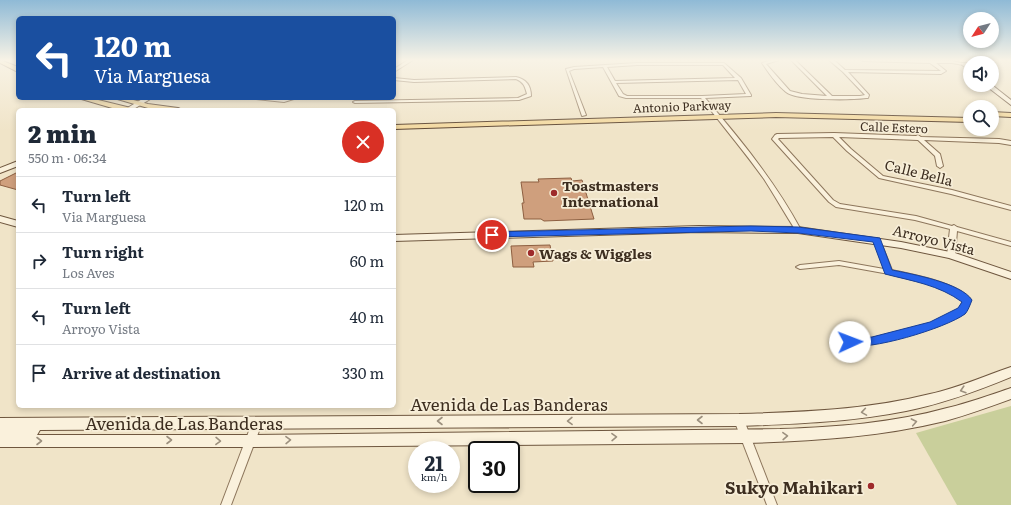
<!DOCTYPE html>
<html lang="en">
<head>
<meta charset="utf-8">
<style>
  body { margin:0; font-family:Literata,serif; background:#f2f2f3; color:#1f2937; height:100vh; display:flex; flex-direction:column; font-size:15px; white-space:nowrap }
  * { box-sizing:border-box; margin:0 }
  p { font-size:13px; color:#747a83 }
  .icon { flex:none; width:22px; height:22px; fill:none; stroke:currentColor; stroke-width:2; stroke-linecap:round; stroke-linejoin:round }
  .map { position:relative; flex:1; overflow:hidden }
  .panel { position:absolute; left:16px; top:108px; width:380px; height:300px; display:flex; flex-direction:column; background:#fff; border-radius:6px; box-shadow:0 2px 6px #0003 }
  .panel>* { flex:none }
  .top-card { position:absolute; left:16px; top:16px; width:380px; height:84px; border-radius:6px; box-shadow:0 2px 6px #0003; background:#1a4fa0; color:#fff; overflow:hidden }
  .needle { width:26px; rotate:234deg }
  .buttons { position:absolute; left:963px; top:12px; display:grid; gap:8px }
  .buttons a { display:grid; place-items:center; width:36px; height:36px; border-radius:50%; background:#fff; box-shadow:0 2px 6px #0003; font-size:20px }
  .speed { position:absolute; left:408px; top:441px; display:flex; gap:8px; font-size:20px; font-weight:700; text-align:center }
  .speed>* { display:grid; place-content:center; width:52px; height:52px; border-radius:50%; background:#fff; box-shadow:0 2px 6px #0003; line-height:1 }
  .speed small { font-size:10px; font-weight:400 }
  .speed .limit { border:2px solid #111; border-radius:6px; background:#fff; color:#111 }
  .pin { position:absolute; display:grid; place-items:center; width:34px; height:34px; color:#fff; margin:-17px; border:2px solid #fff; border-radius:50%; box-shadow:0 1px 4px #0007 }
  .me { position:absolute; width:44px; margin:-22px; rotate:88deg; stroke-linejoin:round; filter:drop-shadow(0 0 3px #0008) }
  .turn { display:flex; align-items:center; gap:14px; height:84px; padding:0 12px; font-size:18px }
  .turn .icon { width:52px; height:52px; stroke-width:2.5 }
  .turn b { display:block; font-size:28px; line-height:34px }
  .round { display:grid; place-items:center; flex:none; width:42px; height:42px; border-radius:21px; background:#f2f2f3 }
  .overview { display:flex; align-items:center; justify-content:space-between; height:68px; padding:0 12px }
  h1 { font-size:24px; font-weight:800; line-height:30px }
  ul { padding:0; list-style:none }
  li { display:flex; align-items:center; gap:12px; height:56px; padding:0 12px; border-top:1px solid #e0e1e3 }
  li div { flex:1 }
  li b { display:block; font-size:15px }
  li em { font-style:normal }
  .map>svg:first-child { display:block }
</style>
</head>
<body>
<div class="map">
<svg width="1011" height="505" viewBox="0 0 1011 505">
  <rect width="100%" height="100%" fill="#f0e4c8"/>
  <!-- green -->
  <path fill="#c9cf9b" d="M1011,406V505H957L916,433Z"/>
  <!-- building -->
  <path fill="#cf9f7d" stroke="#8d5f41" d="M18,172V190L0,185V181Z
    M571,178L572,181L582,180L594,219L544,221L541,219H524L522,203H524L521,182H539L538,179Z
    M550,245L553,261L533,262L534,267H513L511,246Z"/>
  <g fill="none" stroke-linecap="round" stroke-linejoin="round">
    <defs>
      <path id="street" d="M408,60H413L394,72V69Z
        M771,60H779L766,64L790,91L802,94L827,96L791,60H795L832,96H860L865,95L843,72L829,60H834L845,70L941,71L930,63L863,61L861,60L952,61L966,64L964,65L952,63H936L946,71L941,74L848,72L869,95L868,98H866C851,100 797,101 786,92C777,85 768,72 762,63Z
        M637,63H724L741,78L751,95V96L705,98C741,140 775,182 801,230L800,231H796C785,214 775,196 764,179C744,151 722,125 701,98H626L619,96L603,67L574,69L569,71L586,115L582,116L566,69L574,67ZM637,65H723L735,78L615,81L607,67ZM738,80L746,94L702,96H627L623,94L616,83Z
        M516,77C526,79 531,86 531,96L519,100L355,103L353,102L355,101L518,98L527,94C525,87 524,82 516,79L414,82L394,80V78L414,80Z
        M254,98L284,100L290,98H297L284,102L256,99Z
        M834,133L916,136L918,135L921,137L999,139L1011,141V145L999,143L924,140L940,154L943,166L940,168L937,166L935,156L918,140L839,137L851,149L883,176L952,190L1011,206V210L951,194L879,178L847,151L833,137L779,138L778,139L833,200L840,204L916,216L952,226L954,225L957,227L1011,242V246L957,231L955,255L951,257L947,255L950,229L915,220L836,207L829,202L772,139L775,135L777,134Z
        M877,238L880,240L892,270C913,275 957,282 971,300L965,313L936,327L872,344L849,345L846,344L845,342L846,340L849,339L872,338L931,323L959,309L963,301L951,293L929,284L889,274L839,265L800,269L796,267L800,265L839,261L884,269L874,240Z
        M739,416L742,417L744,420L777,505H767L734,420L736,417Z
        M257,419L260,420L262,423L231,505H221L252,423L254,420Z"/>
      <path id="secondary" d="M962,63H966L970,65V70L962,65Z
        M985,85H992L1011,100V105Z
        M144,98H152L132,110H124Z
        M18,161V166L0,173V168Z
        M0,216L18,221V227L0,222Z
        M699,226L798,227L901,242L955,253L1011,272V279L949,258L901,248L798,233L699,232L394,241V235Z
        M1011,367V377C977,391 942,404 906,411C851,422 795,424 739,426L40,430L37,435H249L780,429C836,427 893,423 947,408C969,403 990,395 1011,388V399C989,407 967,415 945,421C880,437 813,441 746,443L249,447H0V418L739,414C803,412 867,410 930,394C958,388 984,376 1011,367Z"/>
      <path id="primary" d="M0,60L18,67V72L0,63Z
        M78,98H90L131,108L132,110H119Z
        M114,98H126L148,104L178,108L182,110L148,108Z
        M992,112L1011,113V117L992,116Z
        M776,113L970,118V122L776,117L394,129V125Z"/>
    </defs>
    <!-- street casing -->
    <use href="#street" stroke="#8d765c" stroke-width="2"/>
    <!-- secondary casing -->
    <use href="#secondary" stroke="#6f573f" stroke-width="2"/>
    <!-- primary casing -->
    <use href="#primary" stroke="#5b4430" stroke-width="2"/>
    <!-- street -->
    <use href="#street" fill="#faf1dc" fill-rule="evenodd"/>
    <!-- secondary -->
    <use href="#secondary" fill="#faf1dc" fill-rule="evenodd"/>
    <!-- primary -->
    <use href="#primary" fill="#f3d9a0" fill-rule="evenodd"/>
  </g>
  <!-- one-way arrows -->
  <defs><path id="oneway-chevron" d="M-2-3.5L2.5 0L-2 3.5" fill="none" stroke-width="1.6" stroke-linecap="round" stroke-linejoin="round"/></defs>
  <g stroke="#9c907e">
    <use href="#oneway-chevron" transform="translate(963 390) rotate(163)"/>
    <use href="#oneway-chevron" transform="translate(864 412) rotate(171)"/>
    <use href="#oneway-chevron" transform="translate(700 420) rotate(180)"/>
    <use href="#oneway-chevron" transform="translate(440 421) rotate(180)"/>
    <use href="#oneway-chevron" transform="translate(570 421) rotate(179)"/>
    <use href="#oneway-chevron" transform="translate(914 422) rotate(-11)"/>
    <use href="#oneway-chevron" transform="translate(785 436) rotate(-2)"/>
    <use href="#oneway-chevron" transform="translate(614 437) rotate(-1)"/>
    <use href="#oneway-chevron" transform="translate(169 440)"/>
    <use href="#oneway-chevron" transform="translate(288 440) rotate(-1)"/>
    <use href="#oneway-chevron" transform="translate(39 441)"/>
    <use href="#oneway-chevron" transform="translate(218 441) rotate(1)"/>
  </g>
  <!-- sky -->
  <linearGradient id="sky" x2="0" y2="1"><stop stop-color="#8fbad6"/><stop offset="0.46" stop-color="#f8f3e6"/><stop offset="1" stop-color="#f8f3e6" stop-opacity="0"/></linearGradient>
  <rect width="1011" height="131" fill="url(#sky)"/>
  <!-- route -->
  <path fill="#2563eb" stroke="#184099" d="M751,226L798,227L880,238L892,270C912,274 961,283 972,300C970,305 968,311 965,314C946,328 868,352 846,345L844,342L846,339L872,337L930,322L958,308L962,302C939,285 912,281 885,274L873,242L798,233L751,231L492,237L488,235L492,232Z"/>
  <!-- markers -->
  <g fill="#9e2a2b" stroke="#f7eed8" stroke-width="1.5">
    <circle cx="554" cy="193" r="4"/>
    <circle cx="531" cy="253" r="4"/>
    <circle cx="871" cy="486" r="4"/>
  </g>
  <g text-anchor="middle" dominant-baseline="central" stroke-width="3.5" stroke-linejoin="round" paint-order="stroke">
    <!-- far-street labels -->
    <g font-size="12" fill="#3d2e20" stroke="#f7eed8">
      <text transform="translate(682 106) rotate(-2)">Antonio Parkway</text>
      <text transform="translate(894 127) rotate(2)">Calle Estero</text>
    </g>
    <!-- street labels -->
    <g font-size="14" fill="#3d2e20" stroke="#f7eed8">
      <text transform="translate(919 172) rotate(14)">Calle Bella</text>
      <text transform="translate(934 239) rotate(14)">Arroyo Vista</text>
    </g>
    <!-- poi labels -->
    <g font-size="14" font-weight="bold" fill="#3d2e20" stroke="#f7eed8" text-anchor="start">
      <text x="562" y="185">Toastmasters<tspan x="562" dy="16">International</tspan></text>
      <text x="539" y="253">Wags &amp; Wiggles</text>
    </g>
    <!-- near-street labels -->
    <g font-size="17" fill="#3d2e20" stroke="#f7eed8">
      <text x="509" y="403">Avenida de Las Banderas</text>
      <text x="184" y="422">Avenida de Las Banderas</text>
    </g>
    <!-- near-poi labels -->
    <g font-size="17" font-weight="bold" fill="#3d2e20" stroke="#f7eed8" text-anchor="end">
      <text x="863" y="486">Sukyo Mahikari</text>
    </g>
  </g>
</svg>
<div class="buttons">
<a><svg class="needle" viewBox="-14 -14 28 28"><path d="M0-13l5 13h-10z" fill="#e53935"/><path d="M0 13l5-13h-10z" fill="#747a83"/></svg></a>
<a><svg class="icon" aria-label="sound" viewBox="0 0 24 24"><path d="M4 9h4l5-4v14l-5-4H4zM17 9q2 3 0 6"/></svg></a>
<a><svg class="icon" aria-label="search" viewBox="0 0 24 24"><circle cx="10" cy="10" r="6"/><path d="M15 15l6 6"/></svg></a>
</div>
<div class="speed"><div>21<small>km/h</small></div><div class="limit">30</div></div>
<div class="pin" style="left:492px;top:235px;background:#d93025"><svg class="icon" aria-label="arrive" viewBox="0 0 24 24"><path d="M6 21V4h12l-3 4 3 4H6"/></svg></div>
<svg class="me" style="left:850px;top:342px" viewBox="-20 -20 40 40"><circle r="19" fill="#fff"/><path d="M0-13L10 11 0 6-10 11z" fill="#2563eb"/></svg>
<div class="top-card">
<div class="turn"><svg class="icon" aria-label="left" viewBox="0 0 24 24"><path d="M17 20v-9H6M10 6l-5 5 5 5"/></svg><div><b>120 m</b>Via Marguesa</div></div>
</div>
<section class="panel">
<div class="overview"><div><h1>2 min</h1><p>550 m · 06:34</p></div><a class="round" style="background:#d93025;color:#fff"><svg class="icon" aria-label="close" viewBox="0 0 24 24"><path d="M6 6l12 12M18 6L6 18"/></svg></a></div>
<ul>
<li><svg class="icon" aria-label="left" viewBox="0 0 24 24"><path d="M17 20v-9H6M10 6l-5 5 5 5"/></svg><div><b>Turn left</b><p>Via Marguesa</p></div><em>120 m</em></li>
<li><svg class="icon" aria-label="right" viewBox="0 0 24 24"><path d="M7 20v-9h11M14 6l5 5-5 5"/></svg><div><b>Turn right</b><p>Los Aves</p></div><em>60 m</em></li>
<li><svg class="icon" aria-label="left" viewBox="0 0 24 24"><path d="M17 20v-9H6M10 6l-5 5 5 5"/></svg><div><b>Turn left</b><p>Arroyo Vista</p></div><em>40 m</em></li>
<li><svg class="icon" aria-label="arrive" viewBox="0 0 24 24"><path d="M6 21V4h12l-3 4 3 4H6"/></svg><div><b>Arrive at destination</b></div><em>330 m</em></li>
</ul>
</section>
</div>
</body>
</html>
